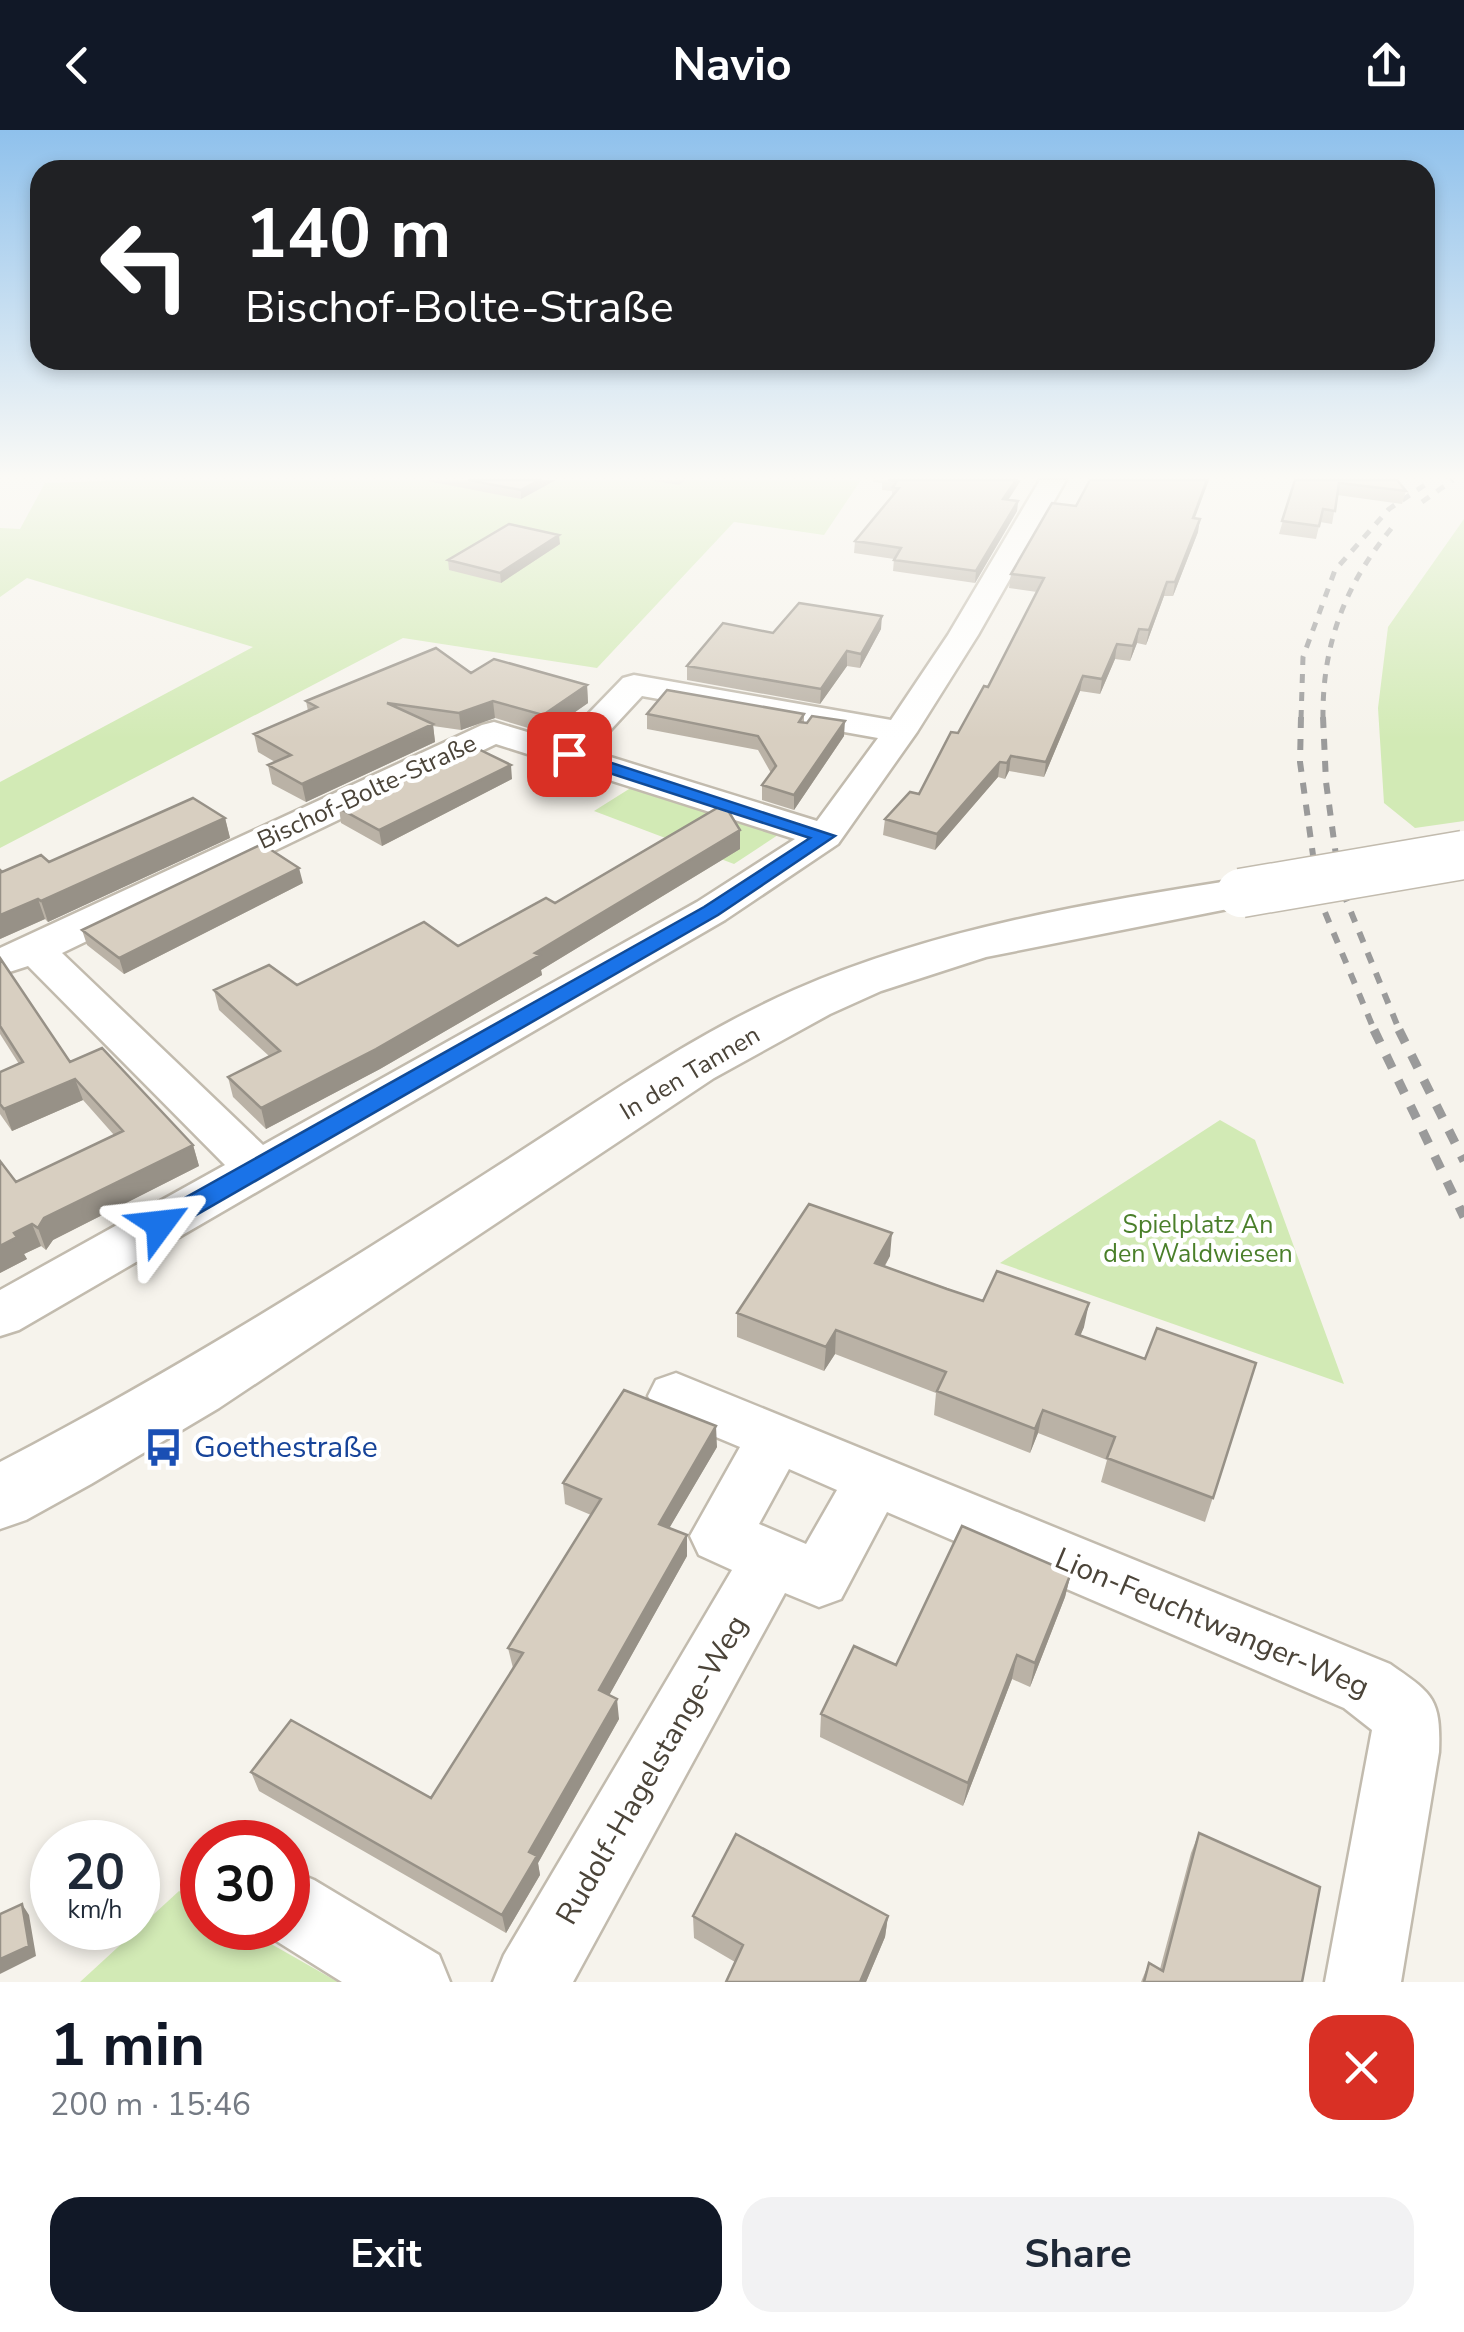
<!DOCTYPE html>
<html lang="en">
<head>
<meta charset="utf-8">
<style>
  body { margin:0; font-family:"Nunito Sans",sans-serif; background:#f2f2f3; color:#1f2937; height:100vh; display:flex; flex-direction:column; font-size:38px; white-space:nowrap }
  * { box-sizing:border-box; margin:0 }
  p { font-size:32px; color:#747a83 }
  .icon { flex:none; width:55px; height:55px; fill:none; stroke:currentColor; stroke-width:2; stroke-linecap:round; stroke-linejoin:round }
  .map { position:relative; height:1852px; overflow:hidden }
  .side { display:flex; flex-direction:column; background:#fff; flex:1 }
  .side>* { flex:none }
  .banner { position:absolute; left:30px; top:30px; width:1405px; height:210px; border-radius:30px; box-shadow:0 5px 15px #0003; background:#202124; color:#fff; overflow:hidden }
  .speed { position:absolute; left:30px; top:1690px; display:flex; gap:20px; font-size:50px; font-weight:700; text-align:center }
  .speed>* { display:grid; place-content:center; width:130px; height:130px; border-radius:50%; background:#fff; box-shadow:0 5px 15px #0003; line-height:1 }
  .speed small { font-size:25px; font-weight:400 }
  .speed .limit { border:15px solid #d22; background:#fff; color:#111 }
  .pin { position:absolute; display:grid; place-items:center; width:85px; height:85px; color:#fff; margin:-42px; border-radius:20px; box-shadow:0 5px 15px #0006 }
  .me { position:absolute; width:110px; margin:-55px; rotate:60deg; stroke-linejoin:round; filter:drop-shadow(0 0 8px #0008) }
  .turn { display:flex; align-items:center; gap:35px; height:210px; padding:0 50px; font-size:45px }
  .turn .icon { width:130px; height:130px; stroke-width:2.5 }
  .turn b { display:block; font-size:70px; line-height:85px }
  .round { display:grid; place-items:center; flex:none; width:105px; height:105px; border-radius:30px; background:#f2f2f3 }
  .summary { display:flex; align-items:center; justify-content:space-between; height:170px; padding:0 50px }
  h1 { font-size:60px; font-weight:700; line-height:75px; color:#111827 }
  .primary-button { display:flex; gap:20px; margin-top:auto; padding:20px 50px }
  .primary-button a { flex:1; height:115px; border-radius:30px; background:#111827; color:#fff; font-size:40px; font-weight:700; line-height:115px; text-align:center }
  .primary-button a+a { background:#f2f2f3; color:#1f2937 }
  header { display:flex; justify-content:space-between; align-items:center; height:130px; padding:0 50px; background:#111827; color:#fff; font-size:45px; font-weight:700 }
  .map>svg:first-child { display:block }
</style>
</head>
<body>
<header><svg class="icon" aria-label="back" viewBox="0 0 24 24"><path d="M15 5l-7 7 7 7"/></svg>Navio<svg class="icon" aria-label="share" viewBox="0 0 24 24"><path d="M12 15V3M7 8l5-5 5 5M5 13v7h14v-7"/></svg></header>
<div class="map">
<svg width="1464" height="1852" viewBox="0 0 1464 1852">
  <rect width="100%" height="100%" fill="#f6f3ec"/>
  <!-- green -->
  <path fill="#d2eab5" d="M130,350H861L824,405L734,392L597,538L403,508L0,718V652L253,517L27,448L0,467V398L20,399L45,353Z
    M1464,389V691L1415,698L1384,673L1378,578L1388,497Z
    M637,654L784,701L734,734L594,681Z
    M1220,990L1255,1010L1344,1254L1000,1133Z
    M179,1761L202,1775V1798H243L338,1852H80Z"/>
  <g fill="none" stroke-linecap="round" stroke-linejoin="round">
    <defs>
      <path id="minor" d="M1040,350H1066L978,505L917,602L838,714L725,790L19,1200L0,1206V1160L225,1035L28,836L0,845V818L482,595L494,592L561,612L623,548L634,545L891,590L948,505ZM642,566L878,608L817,691L591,621ZM496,614L795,709L697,772L263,1015L62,823Z
        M676,1243L1390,1534C1433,1564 1441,1568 1439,1622L1401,1852H1325L1372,1600L1344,1578L887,1382L841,1469L819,1477L785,1463L573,1852H493L504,1825L732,1440L699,1425L690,1406L740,1317L656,1282L648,1266L656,1250ZM789,1339L837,1360L806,1414L759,1394Z
        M288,1739L314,1750L439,1825L450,1852H342L262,1802L260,1798H288Z"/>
      <path id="tertiary" d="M1241,749L1258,753L1265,763L1258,773L986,827L881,861L830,884L714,948L219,1278L91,1354L26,1390L0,1399V1332C168,1245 329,1144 488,1042C588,979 685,908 794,860C936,798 1089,773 1241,749Z"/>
    </defs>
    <!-- minor casing -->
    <use href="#minor" stroke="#c2bbae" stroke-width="5"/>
    <!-- tertiary casing -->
    <use href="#tertiary" stroke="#c2bbae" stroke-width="5"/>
    <!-- minor -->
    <use href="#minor" fill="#fff" fill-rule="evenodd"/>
    <!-- tertiary -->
    <use href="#tertiary" fill="#fff" fill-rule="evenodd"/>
    <!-- rail-far2 -->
    <path stroke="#9a9a9a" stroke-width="5" stroke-dasharray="9 9" stroke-linecap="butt" d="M1422,372L1453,350
      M1301,589L1303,527L1335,440L1389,379L1432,350
      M1323,589C1322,513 1346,452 1395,394"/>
    <!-- rail-far1 -->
    <path stroke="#9a9a9a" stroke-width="6" stroke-dasharray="11 11" stroke-linecap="butt" d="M1301,587L1300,632L1319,768L1375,902
      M1323,587L1326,652L1340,755L1400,902"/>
    <!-- rail -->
    <path stroke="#9a9a9a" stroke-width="9" stroke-dasharray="14 14" stroke-linecap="butt" d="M1374,900L1464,1087
      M1399,900L1464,1031"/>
    <defs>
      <path id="tertiary-bridge" d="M1241,763L1464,725"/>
    </defs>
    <!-- tertiary-bridge casing -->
    <use href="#tertiary-bridge" stroke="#c2bbae" stroke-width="51" stroke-linecap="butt"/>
    <!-- tertiary-bridge -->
    <use href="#tertiary-bridge" stroke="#fff" stroke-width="48"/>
  </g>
  <!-- wall -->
  <path fill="#bab2a6" d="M422,350H556L521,369Z
    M649,350H685L679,355Z
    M873,350H1021L1009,369L1018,371L1017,381L975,453L893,441L894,429L854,423L855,411L892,366V361L882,360V353L873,352Z
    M1295,350H1397L1406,361L1402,374L1337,365L1332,394L1320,392L1316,409L1279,404Z
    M1195,388L1198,402L1173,466H1164L1146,515L1137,513L1130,531L1115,529L1100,564L1080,561L1044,647L1009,641L1005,649L998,647L935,720L883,705L885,689L919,664L988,557L1037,462L1009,458L1011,444Z
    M560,414L501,453L449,440L448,430Z
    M881,499L860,538L847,536L820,574L687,550V536L773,503Z
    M471,543L587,555L588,573L545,603L495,588L461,600L433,596L435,612L306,672L272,654L268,635L275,632L258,622L254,604L308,581L306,571Z
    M647,584H804V592L844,606L794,680L762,670V655L771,643L758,620L647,599Z
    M512,649L382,716L341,693L339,678Z
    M225,688L230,708L48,792L45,789L0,809V740L2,742L49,732Z
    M740,700V719L541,840L542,845L380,939L266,999L233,967L228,947L269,926L219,880L214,860L297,855L458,816L555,773Z
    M303,753L124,844L87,815L82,800Z
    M0,828L70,932L193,1015L199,1036L53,1110L46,1120L41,1116L24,1124L27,1129L0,1143V1031L16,1052L114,1005L83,970L12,1001L0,984V942L19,934L0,904Z
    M890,1126L885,1136L983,1171L1084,1197L1080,1205L1145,1229L1256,1233L1205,1392L1101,1352L1107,1330L1038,1303L1030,1323L934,1285L936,1263L835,1224L824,1241L737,1207V1183Z
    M717,1317L669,1398L687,1426L609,1565L619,1589L538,1733L540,1745L506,1803L259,1661L251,1642L431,1668L513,1538L508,1518L591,1385L565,1374L563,1353Z
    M1071,1443L1065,1467L1030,1557L1012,1549L963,1676L820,1607L821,1584L896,1535Z
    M1199,1703L1302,1852H1141L1149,1833L1160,1839L1191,1723Z
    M693,1786H888L885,1807L866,1852H726L735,1832L694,1808Z"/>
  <!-- shaded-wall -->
  <path fill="#979187" d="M539,350H556L521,369V360Z
    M1016,350H1021L1002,379L1003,369Z
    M1207,350H1209L1190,401L1193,388Z
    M1018,371L1017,381L975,453L976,441Z
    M1200,389L1198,402L1173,466L1175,452Z
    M559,405L560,414L501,453L500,443Z
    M1167,452L1164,466L1146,515L1149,500Z
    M882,486L881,499L860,538L861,524Z
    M1139,499L1137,513L1130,531L1133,516Z
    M1117,514L1115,529L1100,564L1102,549Z
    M847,521V536L820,574L821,559Z
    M1083,546L1080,561L1044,647L1046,632Z
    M587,555L588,573L545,603L543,585Z
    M493,571L495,588L461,600L459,583Z
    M845,591L844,606L794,680V665Z
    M433,594L435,612L306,672L302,654Z
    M1011,626L1009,641L1005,649L1007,633Z
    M1000,632L998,647L935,720L937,704Z
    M511,635L512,649L382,716L379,700Z
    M225,688L230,708L48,792L41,771Z
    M740,700V719L541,840L542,845L380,939L266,999L261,978L535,823Z
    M299,738L303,753L124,844L119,828Z
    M38,769L45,789L0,809V785Z
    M75,949L83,970L12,1001L4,979Z
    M193,1015L199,1036L53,1110L46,1120L38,1098L44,1088Z
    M32,1094L41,1116L24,1124L27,1129L0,1143V1116L14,1103Z
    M892,1103L890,1126L873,1156L875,1133Z
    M1089,1173L1084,1197L1071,1228L1076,1204Z
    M836,1200L835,1224L824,1241L826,1217Z
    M1043,1280L1038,1303L1030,1323L1035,1299Z
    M716,1296L717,1317L660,1414L659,1394Z
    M687,1405V1426L601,1580L599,1560Z
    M1071,1443L1065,1467L1030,1557L1035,1533Z
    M1017,1525L1012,1549L963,1676L968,1653Z
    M617,1569L619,1589L538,1733L540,1745L506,1803L502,1785L529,1722Z
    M22,1774L29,1785L36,1826L0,1844V1829Z
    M888,1786L885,1807L866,1852H860Z"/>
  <!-- building -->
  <path fill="#d8cfc1" stroke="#979187" stroke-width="2.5" d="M468,350H539L521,360Z
    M888,350H1016L1003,369L1018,371L976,441L894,430L901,418L855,411L899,358L893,357L897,351Z
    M1090,350H1207L1193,388L1200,389L1175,452H1167L1149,500L1139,499L1133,516L1117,514L1102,549L1083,546L1046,632L1011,626L1007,633L1000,632L937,704L885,689L910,662L919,664L951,602L958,603L984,556L988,557L1044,448L1011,444L1052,373L1076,376Z
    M1295,350H1397L1406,361L1339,353L1335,381L1323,379L1319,396L1282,391Z
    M509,394L559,405L500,443L448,430Z
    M799,473L882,486L861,524L847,521L821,559L687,536L723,493L773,503Z
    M436,518L471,543L494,529L587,555L543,585L493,571L459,583L387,573L433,594L302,654L268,635L291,625L254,604L317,577L306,571Z
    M667,560L804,584L799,592L807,593L812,586L845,591L794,665L762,655L776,636L758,606L647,584Z
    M470,615L511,635L379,700L339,678Z
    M193,668L225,688L41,771L38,769L0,785V740L2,742L41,725L49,732Z
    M724,674L740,700L535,823L540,825L376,919L261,978L228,947L280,921L214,860L269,835L297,855L424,792L458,816L546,768L555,773Z
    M262,714L299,738L119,828L82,800Z
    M0,828L70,932L102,918L193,1015L44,1088L38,1098L32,1094L14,1103L17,1107L0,1116V1031L16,1052L123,1001L75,949L4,979L0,974V942L23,932L0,896Z
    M809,1074L892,1103L875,1133L947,1159L983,1171L997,1141L1089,1173L1076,1204L1145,1229L1157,1198L1256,1233L1213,1368L1107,1328L1115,1307L1043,1280L1035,1299L937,1261L946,1242L836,1200L826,1217L737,1183Z
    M624,1260L716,1296L659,1394L687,1405L599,1560L617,1569L529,1722L537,1726L502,1785L251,1642L291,1590L431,1668L523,1523L508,1518L601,1369L563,1353Z
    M962,1396L1071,1443L1035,1533L1017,1525L968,1653L821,1584L854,1516L896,1535Z
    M1199,1703L1320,1757L1302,1852H1144L1149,1833L1163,1841Z
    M736,1704L888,1786L860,1852H726L743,1815L693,1786Z
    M22,1774L29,1816L0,1829V1784Z"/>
  <!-- sky -->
  <linearGradient id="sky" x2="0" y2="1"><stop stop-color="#8fc1ec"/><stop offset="0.57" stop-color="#fbfaf6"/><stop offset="1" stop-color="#fbfaf6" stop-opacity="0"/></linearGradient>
  <rect width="1464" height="609" fill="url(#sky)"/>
  <!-- route -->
  <path fill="#1a73e8" stroke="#114b97" stroke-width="2.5" d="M569,619L835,706L718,785L170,1100H151L148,1094L151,1087L704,777L810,708L563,628L560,624Z"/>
  <!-- icons -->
  <defs>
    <symbol id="bus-bare" viewBox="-9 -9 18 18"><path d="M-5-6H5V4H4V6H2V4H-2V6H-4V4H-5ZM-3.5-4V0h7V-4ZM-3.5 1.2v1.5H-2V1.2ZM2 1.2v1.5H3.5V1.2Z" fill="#1a4fb4" stroke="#fff" stroke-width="2.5" paint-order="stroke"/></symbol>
  </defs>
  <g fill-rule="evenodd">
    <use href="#bus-bare" x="136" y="1290" width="55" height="55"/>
  </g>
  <g text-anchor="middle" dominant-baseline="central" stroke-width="9" stroke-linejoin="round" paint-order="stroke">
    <!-- street labels -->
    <g font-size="25" fill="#4b4439" stroke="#fff">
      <text transform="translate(367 662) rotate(-25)">Bischof-Bolte-Straße</text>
      <text transform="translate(690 943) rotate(-31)">In den Tannen</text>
    </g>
    <!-- park labels -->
    <g font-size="25" fill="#4a7f2a" stroke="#fff">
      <text x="1198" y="1095">Spielplatz An<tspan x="1198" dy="29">den Waldwiesen</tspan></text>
    </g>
    <!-- near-transit labels -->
    <g font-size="30" fill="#164399" stroke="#fff" text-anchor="start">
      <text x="194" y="1317">Goethestraße</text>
    </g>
    <!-- near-street labels -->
    <g font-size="30" fill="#4b4439" stroke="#fff">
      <text transform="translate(1212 1493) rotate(23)">Lion-Feuchtwanger-Weg</text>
      <text transform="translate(652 1640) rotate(-60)">Rudolf-Hagelstange-Weg</text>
    </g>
  </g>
</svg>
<div class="speed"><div>20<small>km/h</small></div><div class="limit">30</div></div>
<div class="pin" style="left:569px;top:624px;background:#d93025"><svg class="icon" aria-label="arrive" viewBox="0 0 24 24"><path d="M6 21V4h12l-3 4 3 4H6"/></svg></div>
<svg class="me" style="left:160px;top:1094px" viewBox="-20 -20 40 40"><path d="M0-17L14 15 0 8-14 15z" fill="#1a73e8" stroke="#fff" stroke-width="4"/></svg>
<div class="banner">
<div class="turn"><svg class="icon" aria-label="left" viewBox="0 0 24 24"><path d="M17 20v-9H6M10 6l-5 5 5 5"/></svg><div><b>140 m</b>Bischof-Bolte-Straße</div></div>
</div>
</div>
<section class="side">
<div class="summary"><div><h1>1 min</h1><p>200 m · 15:46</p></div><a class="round" style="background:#d93025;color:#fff"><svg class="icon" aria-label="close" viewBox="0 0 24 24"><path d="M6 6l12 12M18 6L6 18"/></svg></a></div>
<div class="primary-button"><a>Exit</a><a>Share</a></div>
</section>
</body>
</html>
